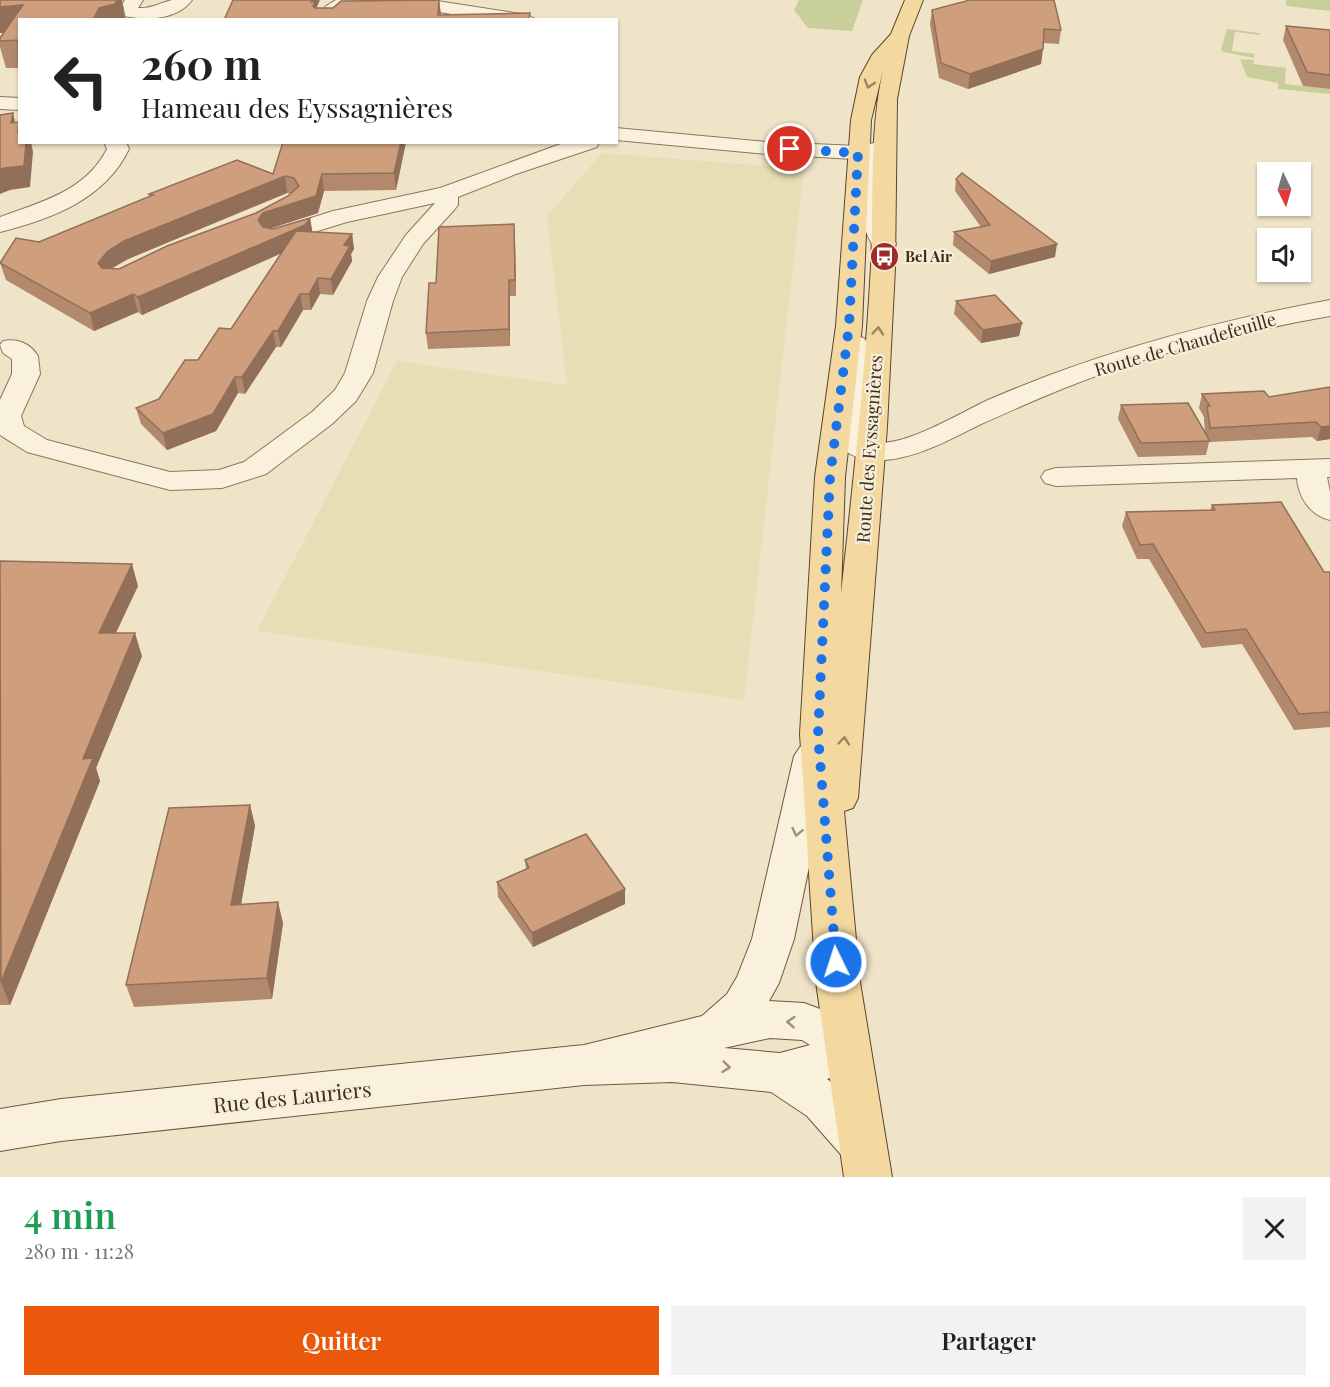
<!DOCTYPE html>
<html lang="fr">
<head>
<meta charset="utf-8">
<style>
  body { margin:0; font-family:"Playfair Display",serif; background:#f2f2f2; color:#222; height:100vh; display:flex; flex-direction:column; font-size:22px; white-space:nowrap }
  * { box-sizing:border-box; margin:0 }
  p { font-size:20px; color:#767676 }
  .icon { flex:none; width:33px; height:33px; fill:none; stroke:currentColor; stroke-width:2; stroke-linecap:round; stroke-linejoin:round }
  .map { position:relative; height:1177px; overflow:hidden }
  .details { display:flex; flex-direction:column; background:#fff; flex:1 }
  .details>* { flex:none }
  .guide { position:absolute; left:18px; top:18px; width:600px; height:126px; border-radius:0px; box-shadow:0 2px 4px #0004; background:#fff; color:#222; overflow:hidden }
  .needle { width:39px; rotate:175deg }
  .buttons { position:absolute; left:1257px; top:162px; display:grid; gap:12px }
  .buttons a { display:grid; place-items:center; width:54px; height:54px; border-radius:0px; background:#fff; box-shadow:0 2px 4px #0004; font-size:30px }
  .pin { position:absolute; display:grid; place-items:center; width:51px; height:51px; color:#fff; margin:-26px; border:3px solid #fff; border-radius:50%; box-shadow:0 2px 6px #0007 }
  .me { position:absolute; width:66px; margin:-33px; rotate:356deg; stroke-linejoin:round; filter:drop-shadow(0 0 4px #0008) }
  .turn { display:flex; align-items:center; gap:21px; height:126px; padding:0 24px; font-size:27px }
  .turn .icon { width:78px; height:78px; stroke-width:2.5 }
  .turn b { display:block; font-size:42px; line-height:51px }
  .round { display:grid; place-items:center; flex:none; width:63px; height:63px; border-radius:0px; background:#f2f2f2 }
  .summary { display:flex; align-items:center; justify-content:space-between; height:102px; padding:0 24px }
  h1 { font-size:36px; font-weight:600; line-height:45px; color:#1e9e55 }
  .button { display:flex; gap:12px; margin-top:auto; padding:12px 24px }
  .button a { flex:1; height:69px; border-radius:0px; background:#ea580c; color:#fff; font-size:24px; font-weight:600; line-height:69px; text-align:center }
  .button a+a { background:#f2f2f2; color:#222 }
  .map>svg:first-child { display:block }
</style>
</head>
<body>
<div class="map">
<svg width="1330" height="1177" viewBox="0 0 1330 1177">
  <rect width="100%" height="100%" fill="#f0e4c8"/>
  <!-- farmland -->
  <path fill="#e6deb5" d="M602,153L804,169L744,700L257,631L397,361L567,385L547,216Z"/>
  <!-- green -->
  <path fill="#c9cf9b" d="M799,0H863L852,31L808,28L794,10Z
    M1286,0H1330V11L1286,6Z
    M1227,29L1260,33V35L1235,32L1232,51L1255,54L1254,58L1223,52L1221,49Z
    M1240,59L1254,60L1253,64L1286,68L1285,84L1330,89V94L1278,89V83L1247,77Z"/>
  <g fill="none" stroke-linecap="round" stroke-linejoin="round">
    <defs>
      <path id="minor" d="M125,0H143L138,8C152,9 159,3 172,0C178,0 186,0 192,0C177,21 143,21 121,15L118,11Z
        M336,0H372L369,4L347,8L335,20H317L326,6Z
        M387,0H431L528,15L537,20H489L396,5L390,4Z
        M0,97L20,98V110L0,109Z
        M616,128L767,142L858,146L885,141L893,142L896,147L893,152L879,155L884,160L883,215L896,244L893,249L884,251L875,249C856,220 860,196 862,163L854,159L767,154L616,140Z
        M104,142H126L129,149C105,199 52,219 0,232V217C41,202 86,191 107,149Z
        M566,142H599L597,147L516,174L458,197V205L454,210L423,244L402,277L393,301L373,373L356,401L332,424L266,474L222,488L170,490L27,452L0,435V400L12,374V359L3,353L0,345L3,341C17,338 30,343 38,356L40,374L21,416L24,426L47,440L170,472L219,470L244,462L312,412L335,390L345,373L367,301L378,277L406,235L435,203L347,222L275,244L267,242L263,237L267,232L333,211L440,188Z
        M1330,300V316C1240,332 1152,353 1067,387C1037,399 1008,412 979,425C953,438 928,452 899,458C880,462 852,462 840,445L842,344L846,338L855,336L864,338L868,344L870,441C898,452 961,412 988,400C1098,352 1212,322 1330,300Z
        M1330,459V477H1327L1330,492V520C1311,516 1298,497 1297,478L1056,486L1045,483L1041,477L1045,471L1056,468Z"/>
      <path id="secondary" d="M813,743L826,747L832,756L794,939L779,983L769,1001L804,1003L831,1013L861,1028L867,1042C858,1061 847,1072 827,1079C850,1094 873,1118 885,1143L878,1158L861,1164L844,1158L807,1116L771,1092L672,1082L584,1085L61,1141L0,1151V1109L61,1099L584,1045L702,1016L727,994L737,977L752,939L794,756L800,747ZM770,1038L802,1040L810,1045L780,1053L724,1048Z"/>
      <path id="primary" d="M905,0H923L909,36L897,99L895,268L887,427L858,798L853,808L844,811L860,982L892,1177H844L816,982L800,734L815,477L836,326L851,120L860,77L872,55L891,34ZM883,70C869,134 874,201 871,266C865,376 853,485 841,594L845,477L862,326L871,120Z"/>
    </defs>
    <!-- minor casing -->
    <use href="#minor" stroke="#8d765c" stroke-width="2"/>
    <!-- secondary casing -->
    <use href="#secondary" stroke="#6f573f" stroke-width="2"/>
    <!-- primary casing -->
    <use href="#primary" stroke="#5b4430" stroke-width="2"/>
    <!-- minor -->
    <use href="#minor" fill="#faf1dc" fill-rule="evenodd"/>
    <!-- secondary -->
    <use href="#secondary" fill="#faf1dc" fill-rule="evenodd"/>
    <!-- primary -->
    <use href="#primary" fill="#f3d9a0" fill-rule="evenodd"/>
  </g>
  <!-- wall -->
  <path fill="#b2896c" fill-rule="evenodd" d="M0,0H122L126,18L20,20V68H6L0,47V38L4,33H0Z
    M932,10L1061,30L1059,44L1043,43L1041,64L968,89L939,78L930,24Z
    M1286,26L1330,30V89L1303,86L1283,40Z
    M406,142L396,190L324,191L318,213L271,228L273,229L310,218L312,232L352,234L354,249L351,254L352,261L333,295L320,294L311,310H303L281,347H276L245,394L238,393L216,431L167,450L141,424L136,408L159,399L231,329L281,253L142,315L138,312L94,331L6,280L0,263L39,242L150,197L149,194L273,174ZM287,193L291,194L288,196L256,213L119,269H111L128,259Z
    M956,179L1055,257L989,274L953,245L954,232L981,227L955,191Z
    M515,240L516,296H510V346L428,349L426,333L436,283Z
    M956,301L1022,323L1019,336L981,343L954,314Z
    M1330,387V439L1317,441L1312,437L1209,442L1206,455L1138,457L1118,419L1121,405L1205,432L1204,420V417L1199,408L1202,394L1269,397Z
    M1212,505L1324,572H1330V727L1294,730L1242,644L1202,648L1149,559H1137L1122,526L1126,512L1210,510Z
    M0,561L138,586L116,633L142,656L96,768L100,781L10,1005H0Z
    M250,805L255,826L241,905L283,923L272,999L134,1007L126,985Z
    M525,860L625,889V904L533,947L498,897L497,882L526,869Z"/>
  <!-- shaded-wall -->
  <path fill="#916f58" d="M114,0H122L125,20H89L99,8Z
    M312,0H320L316,9L317,16L311,2Z
    M439,0L441,14L438,15Z
    M23,5L20,32L0,33V7Z
    M1043,49L1041,64L968,89L970,74Z
    M13,113L18,134L11,123Z
    M26,142H31L33,152L30,187L10,190L0,194V170Z
    M401,142H406L396,190L394,173Z
    M322,174L324,191L318,213L266,230L258,220L263,213Z
    M285,176L287,193L128,259L112,268L102,280L98,263L108,251L124,241Z
    M310,218L313,235L307,242L142,315L138,297Z
    M514,224L515,240L516,296L515,280Z
    M352,234L354,249L351,254L352,261L333,295L331,279L344,245Z
    M1057,244L1055,257L989,274L991,261Z
    M318,278L320,294L311,310L309,294Z
    M509,280L510,296V346L509,329Z
    M133,294L138,312L94,331L90,313Z
    M300,294L303,310L281,347L278,331Z
    M1022,323L1019,336L981,343L983,330Z
    M273,331L276,347L245,394L242,377Z
    M235,377L238,393L216,431L167,450L163,433Z
    M1330,426V439L1317,441L1321,427Z
    M132,564L138,586L105,655L99,633Z
    M135,633L142,656L96,768L100,781L10,1005L1,982L83,759Z
    M250,805L255,826L237,926L231,905Z
    M625,889V904L533,947L532,933Z
    M278,902L283,923L272,999L267,978Z"/>
  <!-- building -->
  <path fill="#cf9f7d" stroke="#916f58" stroke-width="1.5" fill-rule="evenodd" d="M0,0H117L115,4L99,8L94,18L89,20H20V40L0,41V38L23,5L0,7Z
    M233,0H312L311,2L315,1L313,6L315,8H333L341,1L439,0L438,15L530,13L529,20H224Z
    M970,0H1054L1061,30L1044,29L1043,49L970,74L941,63L932,10Z
    M1286,26L1330,30V75L1307,72Z
    M13,113L11,123L19,122L18,132L20,131V142H26L24,166L4,168L0,170V115Z
    M283,142H401L394,173L322,174L316,196L263,213L258,220L263,227L273,229L310,218L305,225L138,297L133,294L90,313L0,263L16,238L39,242L153,195L149,194L237,160L273,174ZM285,176L294,178L299,186L288,196L256,213L167,246L119,269L102,268L98,263L108,251L124,241Z
    M962,173L1057,244L991,261L954,232L990,225L956,179Z
    M514,224L515,280H509V329L426,333L429,283H436L439,227Z
    M296,231L352,234L344,245L350,246L331,279L318,278L309,294H300L278,331H273L242,377H235L213,414L163,433L136,408L159,399L185,360H198L219,328L231,329Z
    M995,295L1022,323L983,330L956,301Z
    M1330,387V426L1321,427L1316,422L1210,428L1207,406H1210L1202,394L1264,391L1269,397Z
    M1188,403L1210,441L1141,443L1121,405Z
    M1281,502L1324,572H1330V712L1299,714L1246,629L1206,633L1153,544L1140,545L1126,512L1215,510L1212,505Z
    M0,561L132,564L99,633H135L83,759L93,758L1,982Z
    M250,805L231,905L278,902L267,978L126,985L169,808Z
    M586,834L625,889L532,933L497,882L529,868L525,860Z"/>
  <!-- one-way arrows -->
  <defs><path id="oneway-chevron" d="M-2-3.5L2.5 0L-2 3.5" fill="none" stroke-width="1.6" stroke-linecap="round" stroke-linejoin="round" transform="scale(1.5)"/></defs>
  <g stroke="#988460">
    <use href="#oneway-chevron" transform="translate(869 84) rotate(107)"/>
    <use href="#oneway-chevron" transform="translate(878 331) rotate(-85)"/>
    <use href="#oneway-chevron" transform="translate(844 741) rotate(-85)"/>
  </g>
  <g stroke="#9c907e">
    <use href="#oneway-chevron" transform="translate(797 832) rotate(102)"/>
    <use href="#oneway-chevron" transform="translate(791 1022) rotate(-176)"/>
    <use href="#oneway-chevron" transform="translate(726 1067) rotate(6)"/>
  </g>
  <g fill="none" stroke-linecap="round" stroke-linejoin="round">
    <!-- route -->
    <path stroke="#1a73e8" stroke-width="10" stroke-dasharray="0 18" d="M790,149L858,153L849,326L830,477L818,734L836,962"/>
  </g>
  <!-- icons -->
  <defs>
    <symbol id="bus-disc" viewBox="-11 -11 22 22"><circle r="9.5" fill="#9e2a2b" stroke="#f7eed8"/><path d="M-5-6H5V4H4V6H2V4H-2V6H-4V4H-5ZM-3.5-4V0h7V-4ZM-3.5 1.2v1.5H-2V1.2ZM2 1.2v1.5H3.5V1.2Z" fill="#fff"/></symbol>
  </defs>
  <g fill-rule="evenodd">
    <use href="#bus-disc" x="868" y="240" width="33" height="33"/>
  </g>
  <g text-anchor="middle" dominant-baseline="central" stroke-width="4.5" stroke-linejoin="round" paint-order="stroke">
    <!-- far-poi labels -->
    <g font-size="15" font-weight="bold" fill="#3d2e20" stroke="#f7eed8" text-anchor="start">
      <text x="905" y="256">Bel Air</text>
    </g>
    <!-- street labels -->
    <g font-size="18" fill="#3d2e20" stroke="#f7eed8">
      <text transform="translate(1185 344) rotate(-16)">Route de Chaudefeuille</text>
      <text transform="translate(869 449) rotate(-86)">Route des Eyssagnières</text>
    </g>
    <!-- near-street labels -->
    <g font-size="21" fill="#3d2e20" stroke="#f7eed8">
      <text transform="translate(292 1096) rotate(-6)">Rue des Lauriers</text>
    </g>
  </g>
</svg>
<div class="buttons">
<a><svg class="needle" viewBox="-14 -14 28 28"><path d="M0-13l5 13h-10z" fill="#e53935"/><path d="M0 13l5-13h-10z" fill="#767676"/></svg></a>
<a><svg class="icon" aria-label="sound" viewBox="0 0 24 24"><path d="M4 9h4l5-4v14l-5-4H4zM17 9q2 3 0 6"/></svg></a>
</div>
<div class="pin" style="left:790px;top:149px;background:#d93025"><svg class="icon" aria-label="arrive" viewBox="0 0 24 24"><path d="M6 21V4h12l-3 4 3 4H6"/></svg></div>
<svg class="me" style="left:836px;top:962px" viewBox="-20 -20 40 40"><circle r="17" fill="#1a73e8" stroke="#fff" stroke-width="3"/><path d="M0-11L8 9 0 5-8 9z" fill="#fff"/></svg>
<div class="guide">
<div class="turn"><svg class="icon" aria-label="left" viewBox="0 0 24 24"><path d="M17 20v-9H6M10 6l-5 5 5 5"/></svg><div><b>260 m</b>Hameau des Eyssagnières</div></div>
</div>
</div>
<section class="details">
<div class="summary"><div><h1>4 min</h1><p>280 m · 11:28</p></div><a class="round"><svg class="icon" aria-label="close" viewBox="0 0 24 24"><path d="M6 6l12 12M18 6L6 18"/></svg></a></div>
<div class="button"><a>Quitter</a><a>Partager</a></div>
</section>
</body>
</html>
